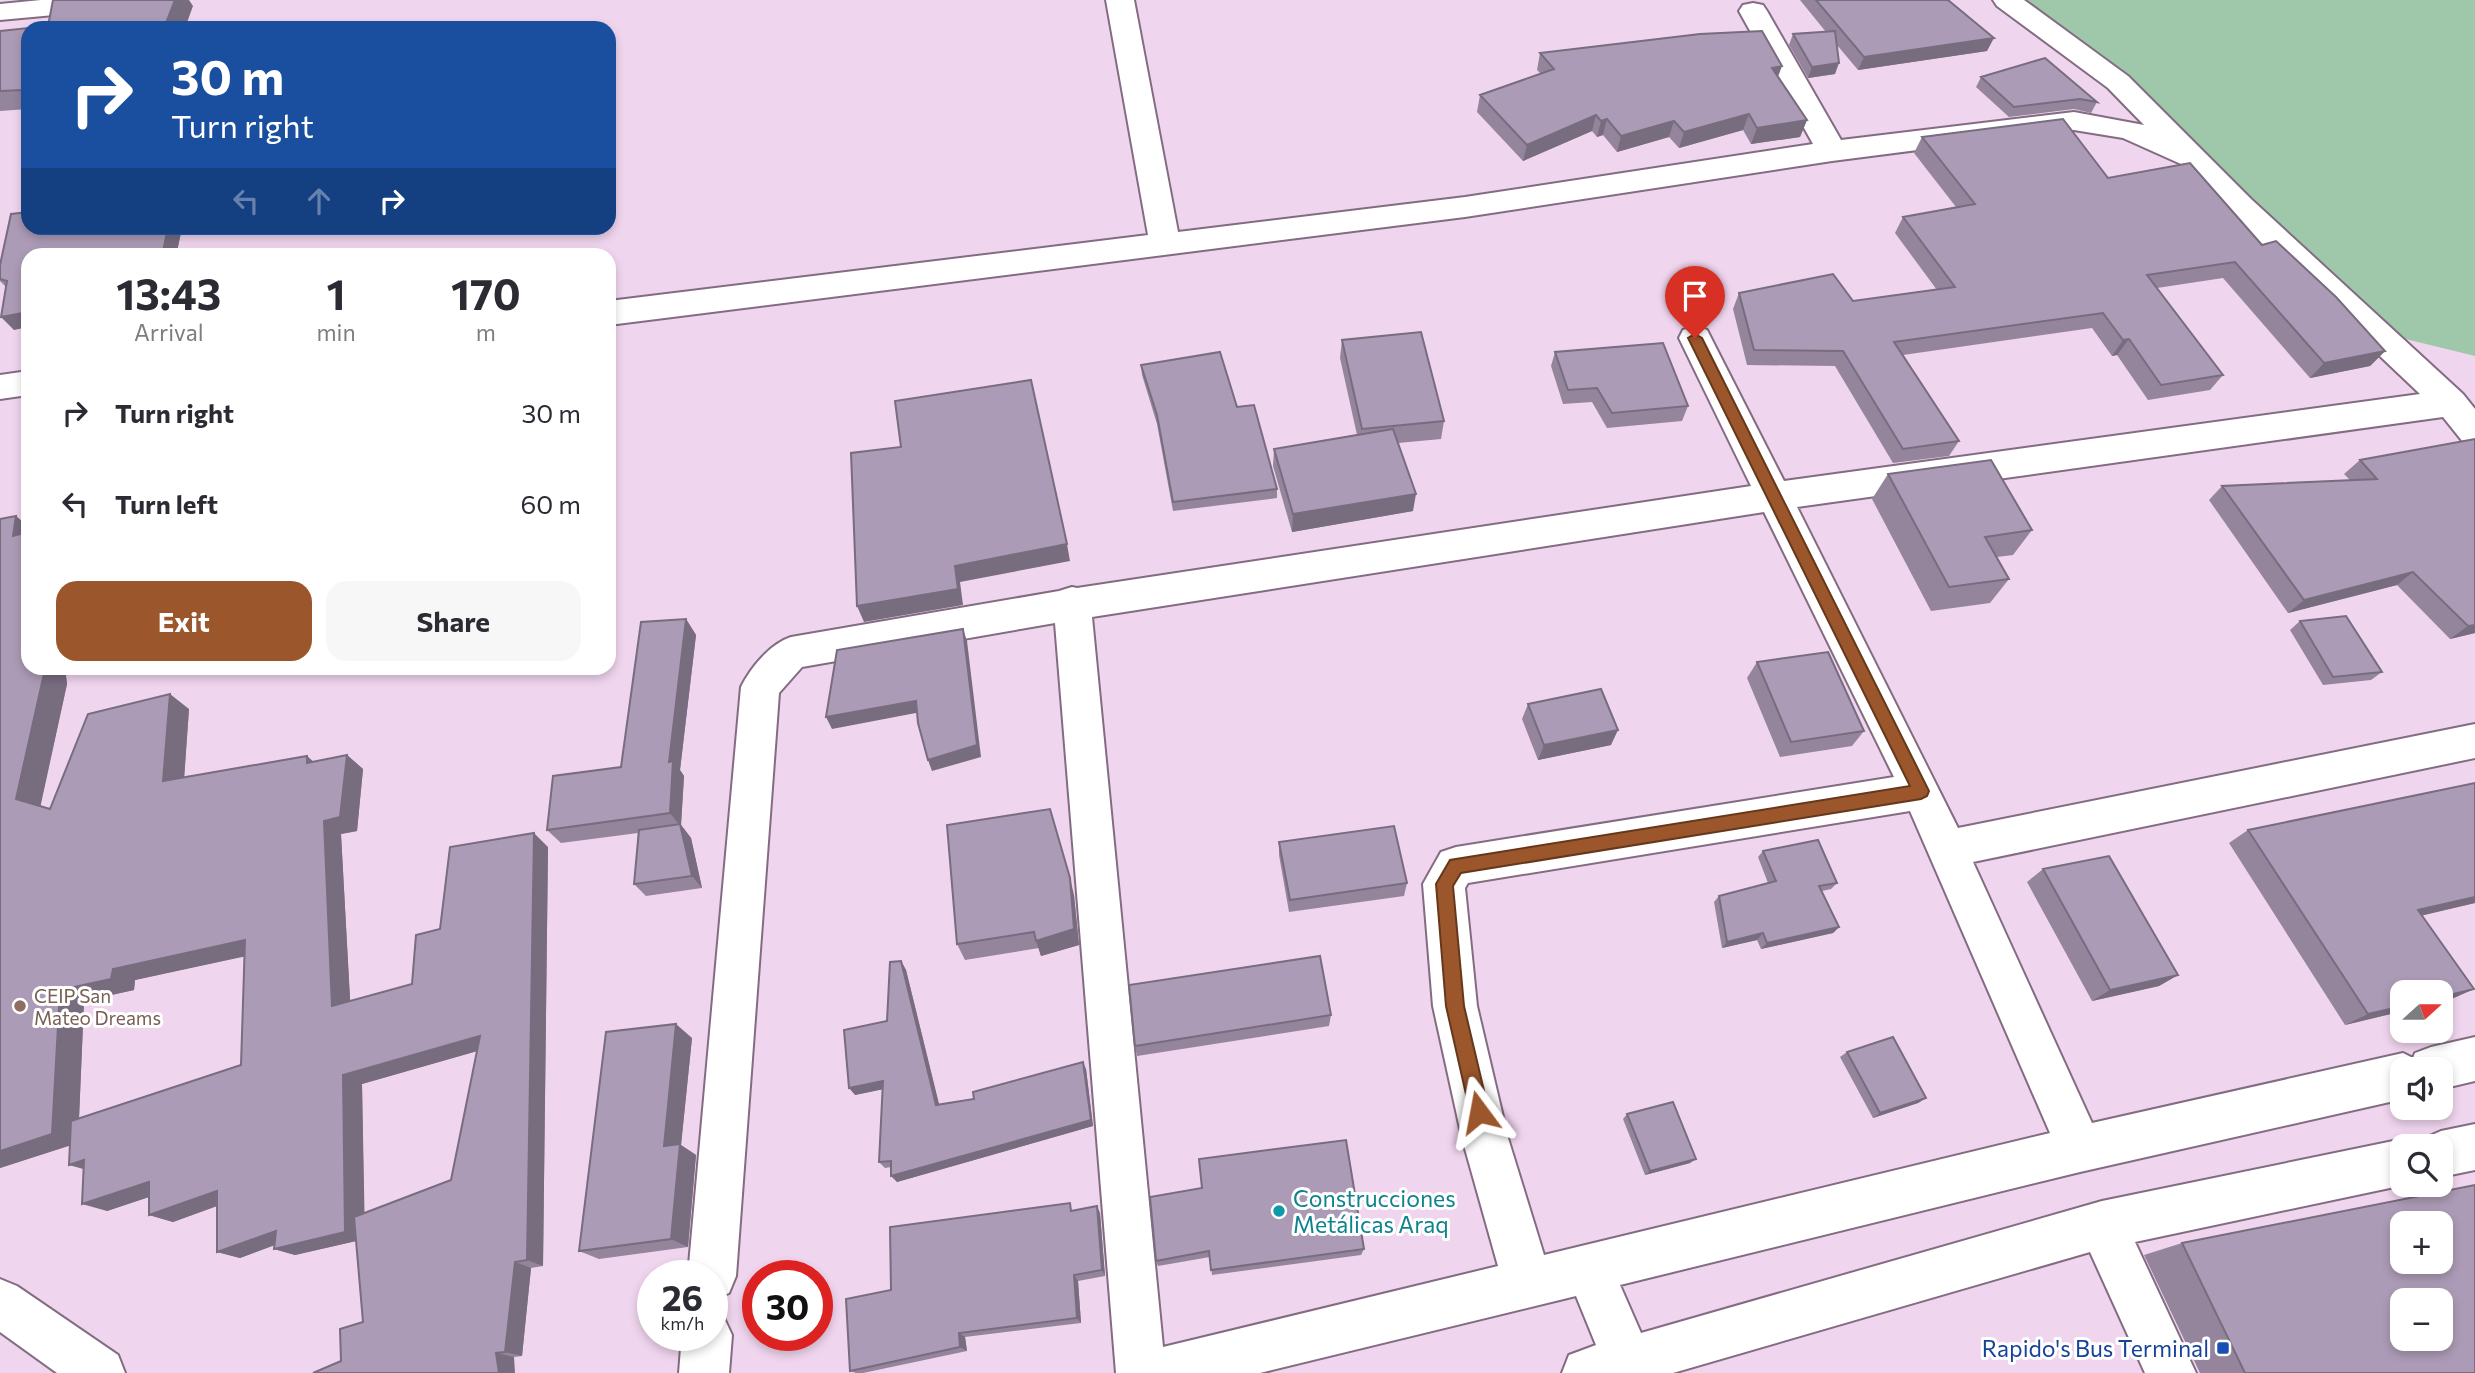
<!DOCTYPE html>
<html lang="en">
<head>
<meta charset="utf-8">
<style>
  body { margin:0; font-family:Commissioner,sans-serif; background:#f7f7f7; color:#2b2b33; height:100vh; display:flex; flex-direction:column; font-size:26px; white-space:nowrap }
  * { box-sizing:border-box; margin:0 }
  p { font-size:23px; color:#7c7c81 }
  .icon { flex:none; width:38px; height:38px; fill:none; stroke:currentColor; stroke-width:2; stroke-linecap:round; stroke-linejoin:round }
  .map { position:relative; flex:1; overflow:hidden }
  .panel { position:absolute; left:21px; top:248px; width:595px; height:427px; display:flex; flex-direction:column; background:#fff; border-radius:21px; box-shadow:0 4px 10px #0003 }
  .panel>* { flex:none }
  .banner { position:absolute; left:21px; top:21px; width:595px; height:214px; border-radius:21px; box-shadow:0 4px 10px #0003; background:#1a4fa0; color:#fff; overflow:hidden }
  .needle { width:46px; rotate:69deg }
  .buttons { position:absolute; left:2390px; top:980px; display:grid; gap:14px }
  .buttons a { display:grid; place-items:center; width:63px; height:63px; border-radius:14px; background:#fff; box-shadow:0 4px 10px #0003; font-size:35px }
  .speed { position:absolute; left:637px; top:1260px; display:flex; gap:14px; font-size:35px; font-weight:700; text-align:center }
  .speed>* { display:grid; place-content:center; width:91px; height:91px; border-radius:50%; background:#fff; box-shadow:0 4px 10px #0003; line-height:1 }
  .speed small { font-size:18px; font-weight:400 }
  .speed .limit { border:10px solid #d22; background:#fff; color:#111 }
  .pin { position:absolute; display:grid; place-items:center; width:60px; height:60px; color:#fff; margin:-72px -30px; border-radius:50% 50% 50% 0; rotate:-45deg; box-shadow:0 0 7px #0007 }
  .pin .icon { rotate:45deg }
  .me { position:absolute; width:77px; margin:-38px; rotate:347deg; stroke-linejoin:round; filter:drop-shadow(0 0 5px #0008) }
  .turn { display:flex; align-items:center; gap:24px; height:147px; padding:0 35px; font-size:32px }
  .turn .icon { width:91px; height:91px; stroke-width:2.5 }
  .turn b { display:block; font-size:49px; line-height:60px }
  .lanes { display:flex; align-items:center; height:66px; padding:0 35px; background:#0003; justify-content:center; gap:35px; direction:ltr }
  .lanes .off { opacity:.35 }
  .eta { display:flex; justify-content:space-evenly; align-items:center; height:119px; text-align:center }
  .eta b { font-size:42px; font-weight:700; line-height:49px }
  .primary-button { display:flex; gap:14px; margin-top:auto; padding:14px 35px }
  .primary-button a { flex:1; height:80px; border-radius:21px; background:#9b562b; color:#fff; font-size:28px; font-weight:700; line-height:80px; text-align:center }
  .primary-button a+a { background:#f7f7f7; color:#2b2b33 }
  ul { padding:0; list-style:none }
  li { display:flex; align-items:center; gap:21px; height:91px; padding:0 35px }
  li div { flex:1 }
  li b { display:block; font-size:26px }
  li em { font-style:normal }
  .map>svg:first-child { display:block }
</style>
</head>
<body>
<div class="map">
<svg width="2475" height="1373" viewBox="0 0 2475 1373">
  <rect width="100%" height="100%" fill="#f0d5ee"/>
  <!-- green -->
  <path fill="#9ec8a9" d="M1994,0H2475V356L2328,320L2128,102Z"/>
  <g fill="none" stroke-linecap="round" stroke-linejoin="round">
    <defs>
      <path id="minor" d="M41,0H144L140,6L130,8L0,20V4Z
        M1106,0H1134L1178,232L1465,197L1813,144L1739,11L1743,5L1753,3L1763,5L1767,11L1841,140L2074,112L2144,125L2108,88L1997,6L1993,0H2024L2128,76L2251,199L2463,394L2475,409V446L2463,442L2443,417L1797,507L1958,828L2475,724V758L1973,862L2092,1123L2403,1053L2413,1058L2415,1053L2431,1047L2475,1037V1081L2441,1089V1069H2403V1099L2080,1172L1620,1285L1641,1333L2102,1201L2403,1139L2420,1146H2403L2404,1185L2135,1242L2196,1373H2145L2090,1252L1673,1373H1562L1569,1355L1596,1345L1576,1296L1260,1373H1116L1055,623L802,667L779,693L736,1276L729,1293L712,1300V1276H688L741,687C751,667 770,644 791,637L1059,591L1072,587L1077,588L1751,486L1679,338L1683,330L1695,326L1707,330L1784,481L2420,394L2229,213L2181,164L2123,138L2074,130L1832,161L1465,217L609,325V301L1148,235ZM1764,512L1894,777L1456,847L1441,852L1423,884L1433,1006L1462,1138L1498,1266L1163,1347L1092,617ZM1910,811L2050,1133L1544,1255L1508,1138L1477,1006L1465,888L1468,883Z
        M28,371V395L0,399V375Z
        M2475,1124V1170L2441,1177V1146H2421L2425,1138L2441,1131Z
        M712,1313L724,1318L732,1335L729,1373H679L682,1335H712Z"/>
      <path id="tertiary" d="M0,1279L17,1286L118,1355L125,1373H57L0,1332Z"/>
    </defs>
    <!-- minor casing -->
    <use href="#minor" stroke="#836c82" stroke-width="4"/>
    <!-- tertiary casing -->
    <use href="#tertiary" stroke="#836c82" stroke-width="4"/>
    <!-- minor -->
    <use href="#minor" fill="#fff" fill-rule="evenodd"/>
    <!-- tertiary -->
    <use href="#tertiary" fill="#fff" fill-rule="evenodd"/>
  </g>
  <!-- wall -->
  <path fill="#94859d" fill-rule="evenodd" d="M1800,0H1948L1987,51L1858,70L1837,45L1835,74L1808,78L1789,45L1793,34L1826,32Z
    M28,28V109L0,111V31Z
    M1540,53L1778,77L1807,120L1800,137L1751,144L1743,130L1679,148L1669,137L1617,152L1603,135L1597,137L1592,131L1523,161L1477,112L1480,95L1541,74L1537,70Z
    M1981,77L2097,102L2091,113L2074,109L2009,117L1976,87Z
    M1922,137L2108,178L2262,245L2385,351L2370,366L2310,378L2223,278L2157,288L2223,375L2210,390L2148,400L2117,355L2112,356L2092,328L1903,355L1959,441L1949,456L1893,463L1835,366L1747,365L1733,309L1739,293L1853,301L1937,290L1895,233L1903,217L1956,207L1914,153Z
    M28,228H182L176,256L14,330L6,287L0,281V265Z
    M1342,340L1444,421L1441,439L1398,443L1413,511L1292,532L1273,466L1274,449L1357,435L1340,358Z
    M1555,352L1688,406L1682,421L1607,428L1592,402L1563,404L1551,366Z
    M1141,365L1237,407L1277,489V498L1173,511L1157,424L1142,375Z
    M2475,439V633L2450,639L2397,585L2288,613L2209,500L2222,486L2350,480L2344,474L2360,460Z
    M1888,474L2032,530L2013,555L1997,557L2009,579L1990,603L1931,611L1872,499Z
    M0,519L28,668H65L67,684L40,806L50,809L189,709L184,777L307,756L313,762L347,755L363,769L357,831L341,834L350,1001L412,984L440,929L548,847L543,1266L531,1268L522,1356L514,1357L341,1361L363,1322L356,1241L295,1255L274,1249V1245L240,1258L217,1252V1206L173,1222L149,1215V1197L107,1211L70,1145L0,1168ZM244,956L241,1065L79,1118L84,1001L134,990L135,980ZM477,1051L451,1180L364,1213L362,1084Z
    M686,619L696,635L680,770L684,776L681,825L691,838L702,888L646,896L634,884L638,833L561,843L547,830L621,767Z
    M2300,621L2382,672L2371,680L2323,685L2290,630Z
    M1757,662L1864,731L1852,746L1780,757L1747,678Z
    M1528,704L1611,745L1538,760L1522,719Z
    M2475,783V903L2422,915L2474,989L2449,1000L2441,1002V992L2403,1011L2345,1025L2229,843L2248,830Z
    M1279,842L1407,883L1404,896L1289,912L1279,855Z
    M1763,851L1837,883L1831,889L1822,891L1839,927L1833,933L1761,949L1757,940L1722,948L1714,902L1719,896L1768,883L1758,857Z
    M2043,869L2178,975L2159,986L2092,1001L2027,882Z
    M1074,895L1079,945L1041,956L1039,948L965,960L957,944Z
    M901,961L906,970L939,1105L974,1099L1086,1069L1093,1126L897,1182L891,1167L885,1168L879,1162L883,1089L855,1095L887,1021Z
    M1331,1015L1329,1026L1137,1056L1135,1046Z
    M692,1038L681,1145L696,1155L688,1247L599,1259L579,1251Z
    M1847,1052L1926,1098L1918,1103L1873,1118L1840,1057Z
    M1627,1114L1690,1163L1645,1175L1623,1119Z
    M1150,1197L1364,1249L1361,1255L1212,1275L1210,1257L1158,1266L1156,1261Z
    M1074,1210L1100,1213L1105,1276L1078,1281L1081,1323L965,1337L967,1351L863,1373H856L850,1371Z
    M2182,1243L2475,1373H2200L2144,1255Z"/>
  <!-- shaded-wall -->
  <path fill="#786c7f" d="M175,0H189L193,6L185,28H164Z
    M1994,38L1987,51L1858,70L1864,57Z
    M1839,63L1835,74L1808,78L1812,67Z
    M1782,66L1776,82L1772,68Z
    M28,82V96L23,90Z
    M1749,114L1743,130L1679,148L1684,132Z
    M1596,115L1592,131L1523,161L1527,145Z
    M1607,119L1603,135L1597,137L1601,121Z
    M1807,120L1800,137L1751,144L1757,128Z
    M1674,121L1669,137L1617,152L1621,136Z
    M168,228H182L176,256H162Z
    M28,312V327L14,330L1,317Z
    M2129,339L2117,355L2112,356L2123,340Z
    M2385,351L2370,366L2310,378L2324,363Z
    M1416,494L1413,511L1292,532L1293,514Z
    M16,516L28,526V548L13,536Z
    M1067,544L1070,561L960,582L963,605L864,622L857,606L955,566Z
    M2413,572L2397,585L2288,613L2304,600Z
    M686,619L696,635L680,770L684,776L681,825L691,838L702,888L692,876L681,827L670,813L669,762Z
    M2475,625V633L2450,639L2468,626Z
    M963,629L967,641L981,757L932,771L928,760Z
    M45,668H65L67,684L39,813L16,799Z
    M170,694L189,709L183,795L163,781Z
    M916,701L921,712L832,729L826,717Z
    M1618,730L1611,745L1538,760L1544,745Z
    M347,755L363,769L357,831L341,834L351,1016L332,1006L324,821Z
    M307,756L324,771L307,763Z
    M534,833L548,847L543,1266L527,1260Z
    M1070,878L1074,895L1079,945L1041,956L1036,941Z
    M2475,897V903L2395,922L2418,910Z
    M1839,927L1833,933L1761,949L1767,943Z
    M1763,933L1757,940L1722,948L1727,942Z
    M245,940L265,952L135,980L134,990L84,1001L78,1143L0,1168V1151L60,990L113,969Z
    M901,961L906,970L941,1112L936,1105Z
    M2178,975L2159,986L2092,1001L2110,990Z
    M2474,989L2449,1000L2441,1002V997Z
    M2403,1006V1011L2345,1025L2368,1014Z
    M676,1024L692,1038L681,1145L696,1155L688,1247L671,1239L664,1146Z
    M480,1036L495,1046L362,1084L365,1239L295,1255L274,1249L343,1075Z
    M1083,1062L1086,1069L1093,1126L897,1182L891,1176Z
    M883,1081L889,1088L855,1095L849,1088Z
    M1926,1098L1918,1103L1873,1118L1880,1113Z
    M1696,1159L1690,1163L1645,1175L1650,1171Z
    M84,1160L94,1172L69,1165Z
    M149,1182L173,1189L107,1211L82,1204Z
    M217,1191L239,1198L173,1222L149,1215Z
    M1097,1206L1100,1213L1105,1276L1102,1270Z
    M276,1231L297,1237L240,1258L217,1252Z
    M515,1262L531,1268L522,1356L505,1352Z
    M1074,1275L1078,1281L1081,1323L1077,1318Z
    M959,1333L965,1337L967,1351L960,1347Z
    M496,1353L514,1357L515,1373H499Z"/>
  <!-- building -->
  <path fill="#ac9bb6" stroke="#786c7f" stroke-width="2" fill-rule="evenodd" d="M53,0H175L164,28H30L48,26Z
    M1816,0H1948L1994,38L1864,57Z
    M28,28V82L23,90L0,91V31Z
    M1762,31L1782,66L1772,68L1807,120L1757,128L1749,114L1684,132L1674,121L1621,136L1607,119L1601,121L1596,115L1527,145L1480,95L1554,69L1540,53L1700,34Z
    M1835,31L1839,63L1812,67L1793,34Z
    M2045,58L2097,102L2080,99L2014,107L1981,77Z
    M28,113V130L24,131Z
    M2063,119L2108,178L2190,163L2262,245L2276,241L2336,297L2385,351L2324,363L2235,262L2147,275L2223,375L2161,385L2129,339L2123,340L2103,313L1894,342L1959,441L1903,449L1843,351L1754,350L1739,293L1833,274L1853,301L1955,287L1903,217L1975,204L1922,137Z
    M28,212V228H168L162,256H28V312L1,317L7,281L0,279V265L11,214Z
    M1421,332L1444,421L1362,429L1342,340Z
    M1663,343L1688,406L1612,413L1597,388L1568,390L1555,352Z
    M1220,352L1237,407L1254,405L1277,489L1173,502L1157,415L1141,365Z
    M1031,380L1067,544L955,566L958,589L857,606L851,453L901,447L895,401Z
    M1393,429L1416,494L1293,514L1274,449Z
    M2475,439V625L2468,626L2413,572L2304,600L2222,486L2377,479L2360,460Z
    M1991,460L2032,530L1985,537L2009,579L1949,587L1888,474Z
    M16,516L13,536L28,532V668L45,669L16,799L50,809L88,714L170,694L163,781L307,756V763L347,755L340,817L324,821L332,1006L412,984L416,935L440,929L450,847L534,833L527,1260L515,1262L505,1352L496,1353L499,1373H313L341,1361L340,1329L363,1322L354,1217L451,1180L480,1036L343,1075L345,1232L274,1249L276,1231L217,1252V1191L149,1215V1182L82,1204L84,1160L69,1165L71,1121L241,1065L245,940L113,969L111,979L60,990L52,1134L0,1151V519Z
    M2346,616L2382,672L2333,677L2300,621Z
    M686,619L669,762L673,761L670,813L547,830L553,776L621,767L641,622Z
    M963,629L977,745L928,760L918,723L916,701L826,717L837,650Z
    M1828,652L1864,731L1791,742L1757,662Z
    M1601,689L1618,730L1544,745L1528,704Z
    M2475,783V897L2418,910L2474,989L2441,997V992H2403V1006L2368,1014L2248,830Z
    M1050,809L1070,878L1074,929L1036,941L1034,932L957,944L947,825Z
    M680,824L692,876L634,884L639,830Z
    M1394,826L1407,883L1290,900L1279,842Z
    M1818,840L1837,883L1819,886L1839,927L1767,943L1763,933L1727,942L1719,896L1776,881L1763,851Z
    M2109,856L2178,975L2110,990L2043,869Z
    M1320,956L1331,1015L1135,1046L1129,985Z
    M901,961L936,1105L974,1099L973,1092L1083,1062L1091,1120L891,1176V1161L879,1162L883,1081L849,1088L844,1030L887,1021L890,962Z
    M676,1024L664,1146L680,1144L671,1239L579,1251L606,1032Z
    M1893,1037L1926,1098L1880,1113L1847,1052Z
    M1673,1102L1696,1159L1650,1171L1627,1114Z
    M1346,1140L1364,1249L1211,1270L1209,1251L1156,1261L1150,1197L1202,1188L1199,1159Z
    M2475,1185V1373H2245L2182,1243ZM2403,1223H2441V1262H2403ZM2403,1300H2441V1339H2403Z
    M1070,1203L1071,1211L1097,1206L1102,1270L1074,1275L1077,1318L959,1333L960,1347L850,1371L846,1299L891,1290L890,1227Z"/>
  <!-- route -->
  <path fill="#9b562b" stroke="#65381c" stroke-width="2" d="M1695,334L1702,338L1929,791L1927,796L1921,799L1461,873L1453,886L1464,1006L1489,1112L1486,1118L1479,1121L1472,1118L1470,1112L1446,1006L1436,884L1450,860L1910,786L1688,338Z"/>
  <!-- markers -->
  <circle fill="#8d6e63" stroke="#fff" stroke-width="2.5" cx="20" cy="1006" r="7"/>
  <circle fill="#0f9aa8" stroke="#fff" stroke-width="2.5" cx="1279" cy="1211" r="7"/>
  <rect fill="#1a4fb4" stroke="#fff" stroke-width="2.5" x="2216" y="1341" width="14" height="14" rx="3.5"/>
  <g text-anchor="middle" dominant-baseline="central" stroke-width="6" stroke-linejoin="round" paint-order="stroke">
    <!-- education labels -->
    <g font-size="19" fill="#785e54" stroke="#fff" text-anchor="start">
      <text x="34" y="995">CEIP San<tspan x="34" dy="22">Mateo Dreams</tspan></text>
    </g>
    <!-- near-culture labels -->
    <g font-size="23" fill="#0d838f" stroke="#fff" text-anchor="start">
      <text x="1293" y="1198">Construcciones<tspan x="1293" dy="26">Metálicas Araq</tspan></text>
    </g>
    <!-- near-transit labels -->
    <g font-size="23" fill="#164399" stroke="#fff" text-anchor="end">
      <text x="2209" y="1348">Rapido's Bus Terminal</text>
    </g>
  </g>
</svg>
<div class="buttons">
<a><svg class="needle" viewBox="-14 -14 28 28"><path d="M0-13l5 13h-10z" fill="#e53935"/><path d="M0 13l5-13h-10z" fill="#7c7c81"/></svg></a>
<a><svg class="icon" aria-label="sound" viewBox="0 0 24 24"><path d="M4 9h4l5-4v14l-5-4H4zM17 9q2 3 0 6"/></svg></a>
<a><svg class="icon" aria-label="search" viewBox="0 0 24 24"><circle cx="10" cy="10" r="6"/><path d="M15 15l6 6"/></svg></a>
<a>+</a>
<a>−</a>
</div>
<div class="speed"><div>26<small>km/h</small></div><div class="limit">30</div></div>
<div class="pin" style="left:1695px;top:338px;background:#d93025"><svg class="icon" aria-label="arrive" viewBox="0 0 24 24"><path d="M6 21V4h12l-3 4 3 4H6"/></svg></div>
<svg class="me" style="left:1479px;top:1112px" viewBox="-20 -20 40 40"><path d="M0-17L14 15 0 8-14 15z" fill="#9b562b" stroke="#fff" stroke-width="4"/></svg>
<div class="banner">
<div class="turn"><svg class="icon" aria-label="right" viewBox="0 0 24 24"><path d="M7 20v-9h11M14 6l5 5-5 5"/></svg><div><b>30 m</b>Turn right</div></div>
<div class="lanes"><svg class="icon off" aria-label="left" viewBox="0 0 24 24"><path d="M17 20v-9H6M10 6l-5 5 5 5"/></svg><svg class="icon off" aria-label="ahead" viewBox="0 0 24 24"><path d="M12 20V5M6 11l6-6 6 6"/></svg><svg class="icon" aria-label="right" viewBox="0 0 24 24"><path d="M7 20v-9h11M14 6l5 5-5 5"/></svg></div>
</div>
<section class="panel">
<div class="eta">
<div><b>13:43</b><p>Arrival</p></div>
<div><b>1</b><p>min</p></div>
<div><b>170</b><p>m</p></div>
</div>
<ul>
<li><svg class="icon" aria-label="right" viewBox="0 0 24 24"><path d="M7 20v-9h11M14 6l5 5-5 5"/></svg><div><b>Turn right</b></div><em>30 m</em></li>
<li><svg class="icon" aria-label="left" viewBox="0 0 24 24"><path d="M17 20v-9H6M10 6l-5 5 5 5"/></svg><div><b>Turn left</b></div><em>60 m</em></li>
</ul>
<div class="primary-button"><a>Exit</a><a>Share</a></div>
</section>
</div>
</body>
</html>
